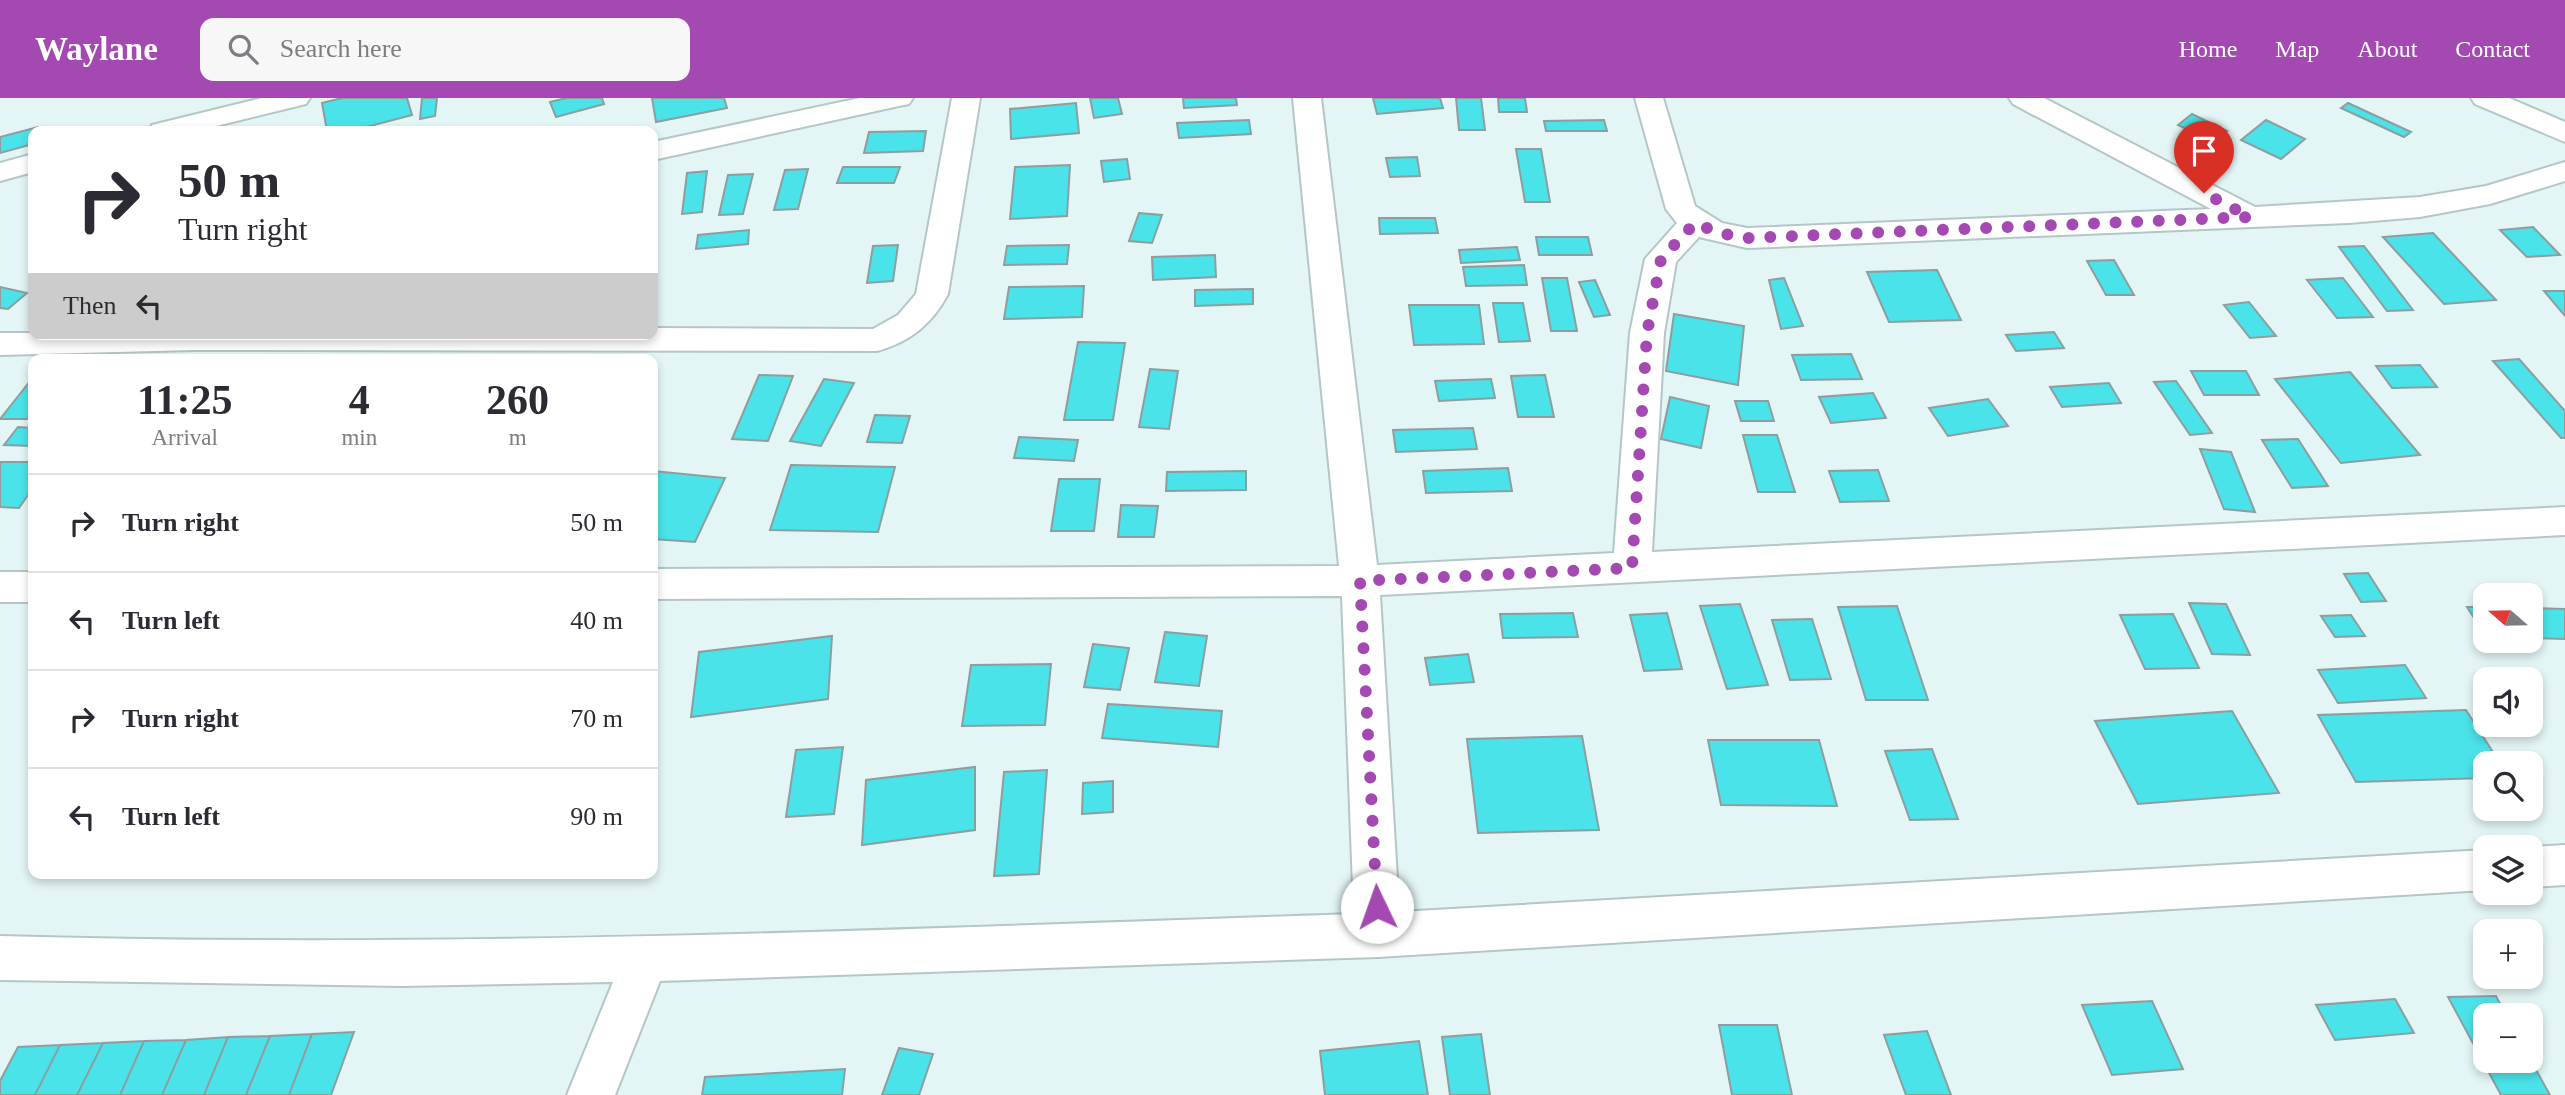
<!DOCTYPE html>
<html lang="en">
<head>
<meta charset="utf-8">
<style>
  body { margin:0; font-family:"Times New Roman",serif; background:#f7f7f7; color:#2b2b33; height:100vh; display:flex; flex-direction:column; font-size:26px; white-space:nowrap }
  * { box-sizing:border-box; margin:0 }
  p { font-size:23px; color:#7c7c81 }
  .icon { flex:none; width:38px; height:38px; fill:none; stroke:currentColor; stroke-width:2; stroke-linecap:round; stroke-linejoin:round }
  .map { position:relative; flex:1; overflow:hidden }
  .side { position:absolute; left:28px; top:256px; width:630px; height:525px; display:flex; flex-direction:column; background:#fff; border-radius:14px; box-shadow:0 4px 10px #0003 }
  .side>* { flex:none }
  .guide { position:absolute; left:28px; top:28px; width:630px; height:214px; border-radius:14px; box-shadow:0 4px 10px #0003; background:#fff; color:#2b2b33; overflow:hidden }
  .needle { width:46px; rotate:290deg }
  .controls { position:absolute; left:2473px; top:485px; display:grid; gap:14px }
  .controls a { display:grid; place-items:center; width:70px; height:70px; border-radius:14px; background:#fff; box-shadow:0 4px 10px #0003; font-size:35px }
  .pin { position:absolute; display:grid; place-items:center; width:60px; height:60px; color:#fff; margin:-72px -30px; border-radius:50% 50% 50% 0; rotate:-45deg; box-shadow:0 0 7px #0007 }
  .pin .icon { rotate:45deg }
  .me { position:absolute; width:77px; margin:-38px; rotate:357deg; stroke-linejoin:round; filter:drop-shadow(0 0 5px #0008) }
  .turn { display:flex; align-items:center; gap:24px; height:147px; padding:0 35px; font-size:32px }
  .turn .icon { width:91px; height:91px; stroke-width:2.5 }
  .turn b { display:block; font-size:49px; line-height:60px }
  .then { display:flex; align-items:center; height:66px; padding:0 35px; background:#0003; gap:14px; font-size:26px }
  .eta { display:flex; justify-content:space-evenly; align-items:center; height:119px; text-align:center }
  .eta b { font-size:42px; font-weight:700; line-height:49px }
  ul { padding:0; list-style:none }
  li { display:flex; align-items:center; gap:21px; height:98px; padding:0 35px; border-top:2px solid #e1e1e2 }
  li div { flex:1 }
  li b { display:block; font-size:26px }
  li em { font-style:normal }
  header { display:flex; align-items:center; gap:42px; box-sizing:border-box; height:98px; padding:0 35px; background:#a448b2; color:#fff }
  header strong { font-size:33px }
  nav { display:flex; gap:38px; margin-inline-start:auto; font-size:24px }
  .search { width:490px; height:63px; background:#f7f7f7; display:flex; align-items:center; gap:18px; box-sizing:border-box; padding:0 24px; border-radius:14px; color:#7c7c81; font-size:26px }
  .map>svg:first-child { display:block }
</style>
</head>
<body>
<header>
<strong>Waylane</strong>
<div class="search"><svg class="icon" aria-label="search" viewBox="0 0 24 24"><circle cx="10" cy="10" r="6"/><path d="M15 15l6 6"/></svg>Search here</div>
<nav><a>Home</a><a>Map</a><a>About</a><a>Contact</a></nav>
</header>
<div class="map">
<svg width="2565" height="997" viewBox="0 0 2565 997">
  <rect width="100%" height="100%" fill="#e3f5f5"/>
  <!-- building -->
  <path fill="#4ae3e9" stroke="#8e9e9f" stroke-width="2" d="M342,0H407L412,17L351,33H327L322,5Z
    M422,0H437L435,18L420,21Z
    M566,0H602L604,6L556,19L550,4Z
    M652,0H724L727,10L656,24Z
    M1090,0H1118L1122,16L1094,20Z
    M1183,0H1236L1237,7L1184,10Z
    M1373,0H1440L1443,10L1377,16Z
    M1456,0H1481L1485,32H1459Z
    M1498,0H1525L1527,14H1499Z
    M1076,5L1079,35L1011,41L1010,11Z
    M2348,5L2411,34L2404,39L2341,10Z
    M2192,16L2227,33L2214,44L2178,27Z
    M1249,22L1251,36L1179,40L1177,25Z
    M1604,22L1607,33H1546L1544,23Z
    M2266,22L2305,41L2281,61L2241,42Z
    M38,29V33H33V46L0,55V39Z
    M926,33L923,53L864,55L869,34Z
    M1516,51H1541L1550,104H1525Z
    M1417,59L1420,78L1390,79L1386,60Z
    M1127,61L1130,81L1104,84L1101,63Z
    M1070,67L1067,118L1010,121L1015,69Z
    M843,69H900L894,85H837Z
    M808,71L798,111L774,112L785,72Z
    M707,73L702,114L682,116L687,75Z
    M753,76L743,116L719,117L728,77Z
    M1139,115L1162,117L1152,145L1129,143Z
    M1379,120H1435L1438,135L1380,136Z
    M2533,129L2560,157L2527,159L2500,132Z
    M749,132L748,146L696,151L698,137Z
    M2433,135L2496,202L2444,206L2383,139Z
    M1536,139H1588L1592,157H1539Z
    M898,147L893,183L867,185L873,148Z
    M1069,147L1067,166L1004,167L1007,148Z
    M2364,148L2413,212L2387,213L2339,149Z
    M1517,149L1520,162L1461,165L1459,152Z
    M1215,157L1216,179L1153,182L1152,159Z
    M2114,162L2134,197H2106L2087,163Z
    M1524,167L1527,187L1466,188L1463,169Z
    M1937,172L1961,222L1889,224L1867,174Z
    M1542,180H1567L1577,233H1551Z
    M1784,180L1803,228L1781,231L1769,182Z
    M2343,180L2373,219L2337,220L2307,182Z
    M1595,182L1610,217L1594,219L1579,184Z
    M1084,188L1082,219L1004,221L1009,189Z
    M0,189L27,195L8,211L0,210Z
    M1253,191V206L1195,208V192Z
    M2544,193H2565V218Z
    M2249,204L2276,238L2250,240L2224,207Z
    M1493,205H1523L1530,243L1499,244Z
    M1409,207H1479L1484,246L1414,247Z
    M1674,216L1744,228L1738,287L1666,273Z
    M2054,234L2064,250L2016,253L2006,237Z
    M1078,244L1125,245L1113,322H1064Z
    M1851,256L1862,281L1801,282L1792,257Z
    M2519,261L2565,313V340H2561L2493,263Z
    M2420,267L2437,289L2392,290L2376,268Z
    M1150,271L1178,273L1169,331L1139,329Z
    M2191,273H2246L2259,297H2204Z
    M2350,274L2420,357L2341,365L2275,281Z
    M759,277L793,278L768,343L732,341Z
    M1545,277L1554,319H1518L1511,278Z
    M824,281L854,285L821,348L790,343Z
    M1491,281L1495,300L1439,303L1435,283Z
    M31,282H33V321H0Z
    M2176,283L2212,335L2190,337L2154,284Z
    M2109,285L2121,305L2062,309L2050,289Z
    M1873,295L1886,320L1831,325L1819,299Z
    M1670,299L1709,308L1701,350L1661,341Z
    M1988,301L2008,328L1948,338L1929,310Z
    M1735,303H1768L1774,323H1741Z
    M875,317L910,318L902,345L867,344Z
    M18,329L33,330V348L4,347Z
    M1473,330L1477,351L1396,354L1393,332Z
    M1743,337H1777L1795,394H1758Z
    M1019,339L1078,342L1074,363L1014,360Z
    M2298,341L2328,388L2292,390L2262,342Z
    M2200,351L2231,354L2255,414L2224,411Z
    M0,364H33V390L19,410L0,409Z
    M791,367L895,369L878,434L770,432Z
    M1508,370L1512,393L1426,395L1423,373Z
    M1878,372L1889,403L1840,404L1829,373Z
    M653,373L725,380L695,444L653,441Z
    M1246,373V392L1166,393L1167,374Z
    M1059,381H1100L1094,433H1051Z
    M1121,407L1158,408L1154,439H1118Z
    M2368,475L2386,503L2361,504L2344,476Z
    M2189,505L2226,506L2250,557L2212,556Z
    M1740,506L1768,587L1727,591L1700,508Z
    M1897,508L1928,602H1866L1838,509Z
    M2467,509H2485V537Z
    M2530,510L2565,511V541L2530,540Z
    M1573,515L1578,539L1503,540L1500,516Z
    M1667,515L1682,571L1644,573L1630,517Z
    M2173,516L2199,570L2145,571L2120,517Z
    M2351,517L2365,538L2335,539L2321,518Z
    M1812,521L1831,581L1790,582L1772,522Z
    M1165,534L1207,538L1199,588L1155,584Z
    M832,538L828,601L691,619L699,554Z
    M1093,546L1129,550L1120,592L1084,589Z
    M1468,556L1474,584L1430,587L1425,560Z
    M1051,566L1045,627L962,628L971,567Z
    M2405,567L2426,600L2338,605L2318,572Z
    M1108,606L1222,613L1218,649L1102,640Z
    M2466,612L2500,665H2485V680L2356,684L2318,617Z
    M2232,613L2279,695L2138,706L2095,623Z
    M1582,638L1599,732L1478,735L1467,641Z
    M1708,642H1819L1837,708L1721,707Z
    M843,649L834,716L786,719L796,652Z
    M1932,651L1958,721L1910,722L1885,653Z
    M975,669V732L862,747L866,682Z
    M1047,672L1039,776L994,778L1004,674Z
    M1113,683V714L1082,716L1083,685Z
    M2496,898L2506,917H2485V962L2530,961L2550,997H2501L2448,899Z
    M2395,901L2414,935L2335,942L2316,907Z
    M2152,903L2183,971L2112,977L2082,907Z
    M1719,927H1777L1792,997H1732Z
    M1927,933L1951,997H1906L1884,937Z
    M354,934L331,997H289L312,936Z
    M312,936L289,997H246L270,938Z
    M1481,936L1490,997H1450L1442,939Z
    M270,938L246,997H204L228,939Z
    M228,939L204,997H162L186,942Z
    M186,942L162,997H120L144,943Z
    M144,943L120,997H77L103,945Z
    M1419,943L1428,997H1325L1320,953Z
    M103,945L77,997H35L60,947Z
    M60,947L35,997H0V983L18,949Z
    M899,950L933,956L919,997H882Z
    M845,971L842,997H702L705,979Z"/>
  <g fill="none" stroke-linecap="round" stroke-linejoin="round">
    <defs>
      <path id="street" d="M262,0H310L306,6L196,33H148L152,27Z
        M860,0H913L909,6L899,8L653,62V44Z
        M952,0H980L948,196C932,226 910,244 877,253L194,252L0,257V235L653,236V230L873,231L898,217L916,196Z
        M1293,0H1321L1377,467L1614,455L1630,235L1645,161L1677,125L1666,111L1635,0H1663L1695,108L1722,125L1747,130L2211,111L2013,6L2009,0H2044L2255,109L2420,99L2486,88L2565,64V83L2490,106L2420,119L2349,125L1747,150L1699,139L1676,164L1664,235L1652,454L2565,409V437L1380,497L1399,814L2485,752V792L1378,859L660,883L615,997H567L613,884L402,888L0,882V838C452,851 903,831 1354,816L1342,498L653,501V471L1339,468Z
        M2471,0H2509L2565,24V44L2475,6Z
        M33,56V74L0,83V65Z
        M0,474H33V504H0Z
        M2565,747V787L2530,789L2529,749Z"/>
    </defs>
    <!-- street casing -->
    <use href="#street" stroke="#b4c6c6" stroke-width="4"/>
    <!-- street -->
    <use href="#street" fill="#fff" fill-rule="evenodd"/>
  </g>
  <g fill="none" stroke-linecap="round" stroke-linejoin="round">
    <!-- route -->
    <path stroke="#a448b2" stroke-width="12" stroke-dasharray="0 21.6" d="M1377,809L1360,483L1632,470L1647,235L1661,161L1695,125L1719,135L1747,140L2250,119L2204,95"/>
  </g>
</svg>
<div class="controls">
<a><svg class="needle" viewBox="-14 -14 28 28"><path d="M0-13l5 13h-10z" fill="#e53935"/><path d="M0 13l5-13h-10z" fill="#7c7c81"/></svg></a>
<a><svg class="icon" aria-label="sound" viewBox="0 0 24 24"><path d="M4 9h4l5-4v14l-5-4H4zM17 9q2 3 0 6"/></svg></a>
<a><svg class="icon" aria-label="search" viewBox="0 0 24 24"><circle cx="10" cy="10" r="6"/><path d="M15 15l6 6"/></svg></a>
<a><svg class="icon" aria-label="layers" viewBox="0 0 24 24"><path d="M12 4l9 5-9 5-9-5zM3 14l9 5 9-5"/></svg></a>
<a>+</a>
<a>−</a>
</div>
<div class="pin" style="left:2204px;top:95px;background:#d93025"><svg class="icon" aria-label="arrive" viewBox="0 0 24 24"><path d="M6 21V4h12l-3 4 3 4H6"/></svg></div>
<svg class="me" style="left:1377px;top:809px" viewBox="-20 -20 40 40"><circle r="19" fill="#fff"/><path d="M0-13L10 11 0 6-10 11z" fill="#a448b2"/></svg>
<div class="guide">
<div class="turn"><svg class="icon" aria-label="right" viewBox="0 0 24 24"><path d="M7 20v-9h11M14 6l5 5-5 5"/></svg><div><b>50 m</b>Turn right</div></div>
<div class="then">Then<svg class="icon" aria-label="left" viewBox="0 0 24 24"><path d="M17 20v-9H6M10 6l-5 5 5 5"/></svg></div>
</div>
<section class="side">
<div class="eta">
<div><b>11:25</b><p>Arrival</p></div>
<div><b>4</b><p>min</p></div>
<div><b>260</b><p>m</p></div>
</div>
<ul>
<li><svg class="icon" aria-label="right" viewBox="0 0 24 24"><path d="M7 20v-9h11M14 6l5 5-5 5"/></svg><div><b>Turn right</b></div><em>50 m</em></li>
<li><svg class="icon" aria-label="left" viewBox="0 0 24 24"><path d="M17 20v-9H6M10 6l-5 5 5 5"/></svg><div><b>Turn left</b></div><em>40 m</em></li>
<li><svg class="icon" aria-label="right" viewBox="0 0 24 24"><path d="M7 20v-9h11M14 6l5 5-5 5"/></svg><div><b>Turn right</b></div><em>70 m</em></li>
<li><svg class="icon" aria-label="left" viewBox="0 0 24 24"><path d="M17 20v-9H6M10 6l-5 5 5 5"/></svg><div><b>Turn left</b></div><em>90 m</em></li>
</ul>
</section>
</div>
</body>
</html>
